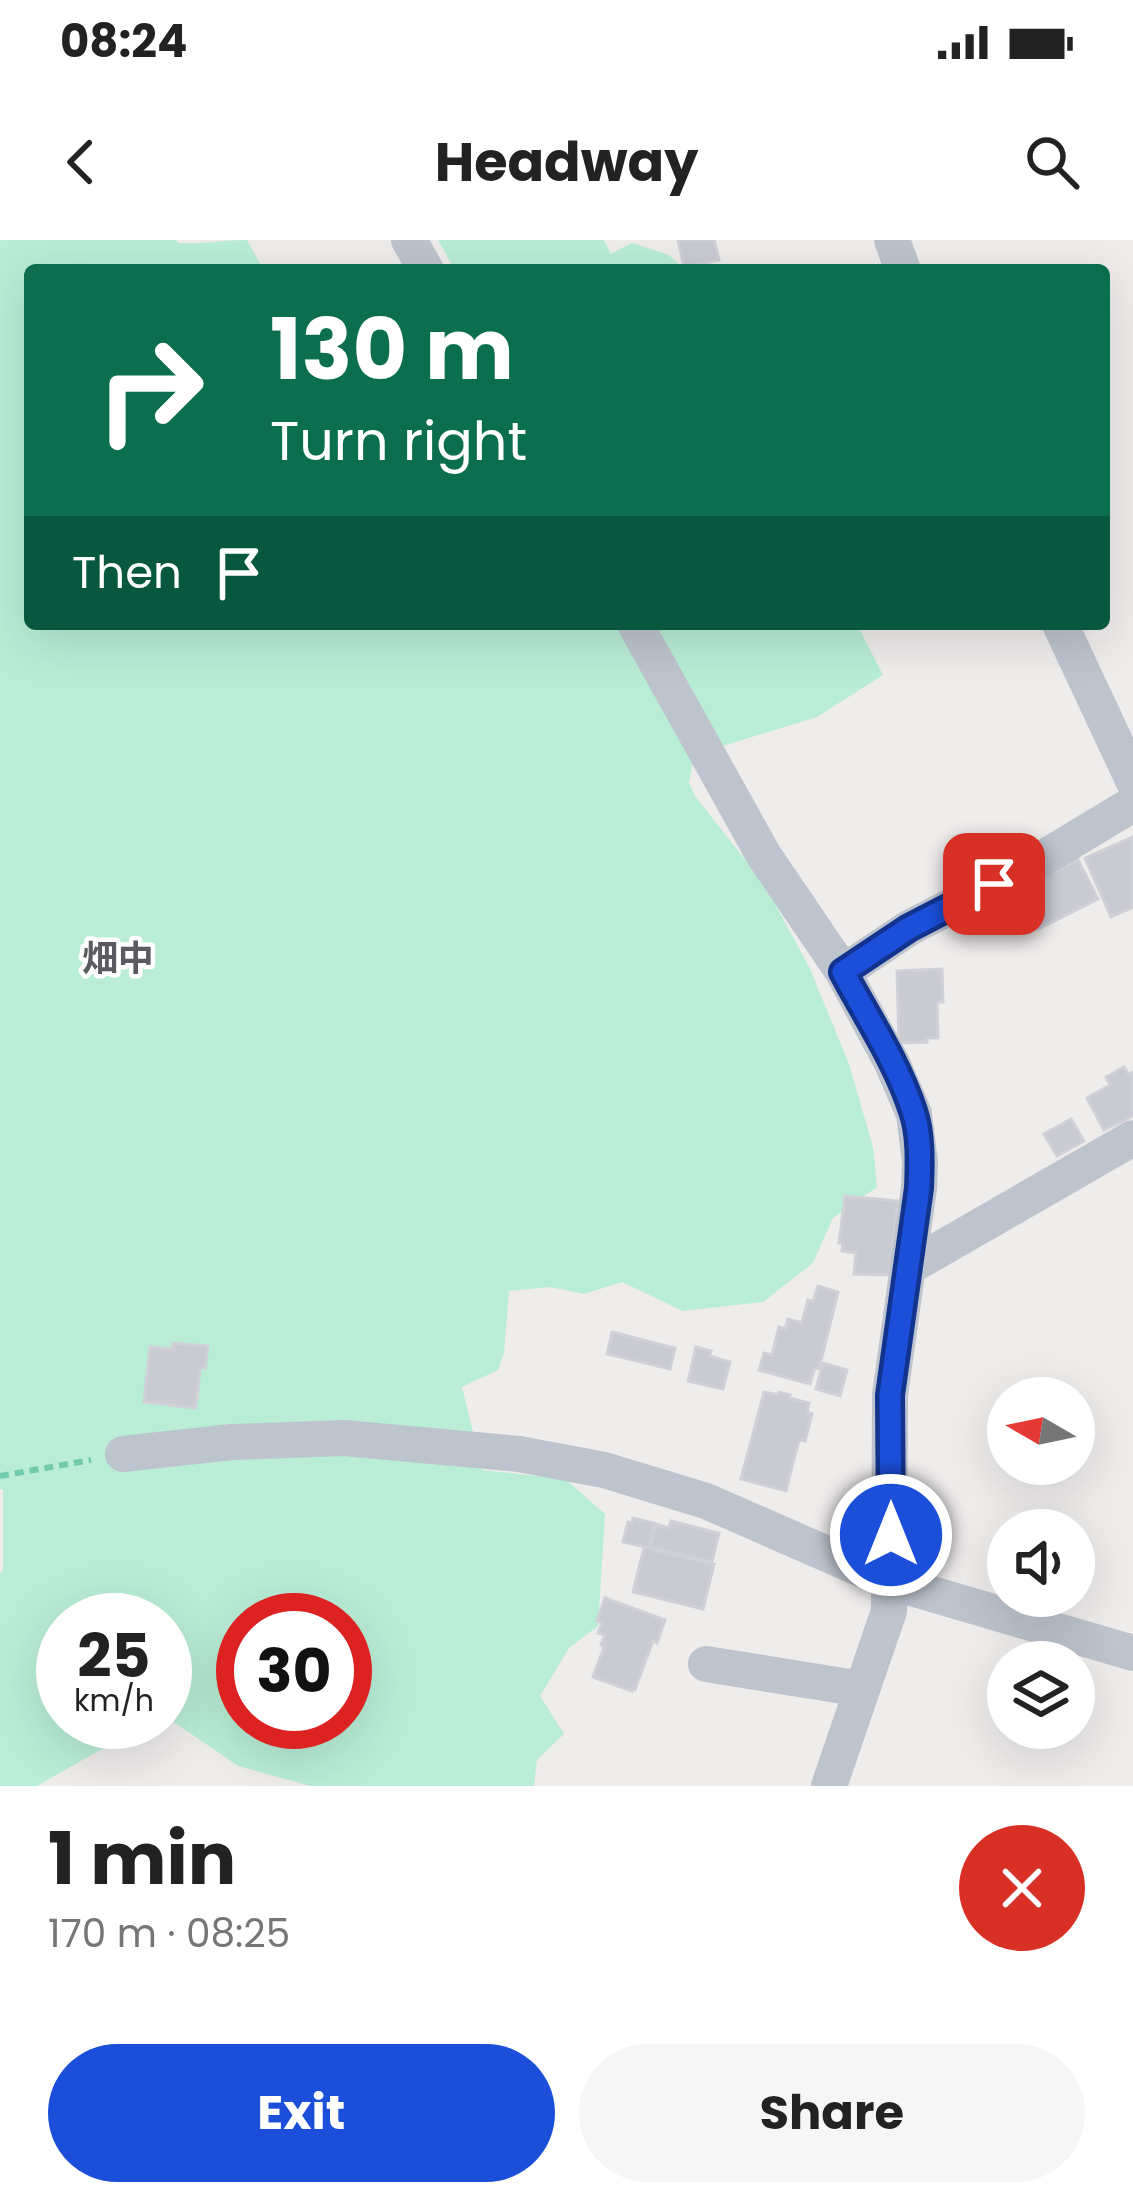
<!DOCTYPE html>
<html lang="en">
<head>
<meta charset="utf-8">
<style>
  body { margin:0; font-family:Poppins,"Noto Sans JP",sans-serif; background:#f6f6f6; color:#222; height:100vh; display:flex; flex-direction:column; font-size:45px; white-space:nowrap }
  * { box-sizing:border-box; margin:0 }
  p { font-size:39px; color:#767676 }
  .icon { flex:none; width:66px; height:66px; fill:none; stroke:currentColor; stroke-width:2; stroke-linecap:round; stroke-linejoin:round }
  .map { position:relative; height:1546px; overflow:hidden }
  .side { display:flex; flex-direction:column; background:#fff; flex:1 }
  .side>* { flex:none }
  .guide { position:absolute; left:24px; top:24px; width:1086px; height:366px; border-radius:12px; box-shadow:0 12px 48px #0002; background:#0b6e4f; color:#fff; overflow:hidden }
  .needle { width:78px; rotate:279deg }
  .controls { position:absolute; left:987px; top:1137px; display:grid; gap:24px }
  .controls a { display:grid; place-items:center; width:108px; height:108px; border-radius:50%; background:#fff; box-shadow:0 12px 48px #0002; font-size:60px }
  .speed { position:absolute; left:36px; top:1353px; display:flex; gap:24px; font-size:60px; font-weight:700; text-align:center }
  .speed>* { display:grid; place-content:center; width:156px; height:156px; border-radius:50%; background:#fff; box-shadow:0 12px 48px #0002; line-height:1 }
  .speed small { font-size:30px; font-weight:400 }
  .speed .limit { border:18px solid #d22; background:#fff; color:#111 }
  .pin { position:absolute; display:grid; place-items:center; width:102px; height:102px; color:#fff; margin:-51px; border-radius:24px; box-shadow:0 6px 18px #0006 }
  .me { position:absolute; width:132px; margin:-66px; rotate:0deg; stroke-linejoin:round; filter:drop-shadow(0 0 9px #0008) }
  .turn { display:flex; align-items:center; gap:42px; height:252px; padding:0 48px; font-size:54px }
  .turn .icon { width:156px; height:156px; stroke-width:2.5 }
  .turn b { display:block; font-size:84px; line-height:102px }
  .then { display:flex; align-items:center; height:114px; padding:0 48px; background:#0003; gap:24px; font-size:45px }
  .round { display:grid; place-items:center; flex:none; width:126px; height:126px; border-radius:63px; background:#f6f6f6 }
  .headline { display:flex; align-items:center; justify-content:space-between; height:204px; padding:0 48px }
  h1 { font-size:72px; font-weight:700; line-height:90px }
  .cta { display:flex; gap:24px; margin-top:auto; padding:24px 48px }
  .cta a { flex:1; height:138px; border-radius:72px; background:#1b4fda; color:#fff; font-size:48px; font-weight:700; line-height:138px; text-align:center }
  .cta a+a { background:#f6f6f6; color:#222 }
  .status { display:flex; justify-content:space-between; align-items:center; height:84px; padding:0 60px; background:#fff; direction:ltr }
  .status svg { height:33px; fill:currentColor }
  header { display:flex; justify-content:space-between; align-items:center; height:156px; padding:0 48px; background:#fff; font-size:54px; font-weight:700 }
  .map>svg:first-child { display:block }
</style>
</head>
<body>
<div class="status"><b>08:24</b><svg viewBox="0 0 49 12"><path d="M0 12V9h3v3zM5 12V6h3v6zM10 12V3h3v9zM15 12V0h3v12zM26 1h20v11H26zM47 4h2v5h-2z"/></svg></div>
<header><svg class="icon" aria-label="back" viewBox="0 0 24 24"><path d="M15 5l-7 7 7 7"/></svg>Headway<svg class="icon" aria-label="search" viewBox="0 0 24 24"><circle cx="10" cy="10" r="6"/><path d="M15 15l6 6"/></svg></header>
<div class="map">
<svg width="1133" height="1546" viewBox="0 0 1133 1546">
  <rect width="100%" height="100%" fill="#efecec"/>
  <!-- green -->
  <path fill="#b9edd6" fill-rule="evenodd" d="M0,0H176L179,3C203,4 223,0 247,0L264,30H30V384H857L883,435L817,477L694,515L689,543L695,556L765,645L810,729L849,824L873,907L877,947L833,978L813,1023L763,1062L683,1071L622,1042L584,1054L550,1047L509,1051L504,1113L498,1130L462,1147L482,1230L565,1239L605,1274L598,1386L569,1408L540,1456L564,1494L537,1520L534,1546H311L238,1526L165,1476V1380H63V1482H149L37,1546H0V1334L3,1330V1250L0,1249ZM243,1380H345V1482H243Z
    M438,0H604L611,14L632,3L669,15L685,30H455Z"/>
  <!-- building -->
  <path fill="#c9cad2" stroke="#d0d1d8" stroke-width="3" d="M678,0H714L719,20L684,27Z
    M1133,597V667L1111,677L1085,618Z
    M1078,620L1098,659L1038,689L1019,650Z
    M942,729L943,762H937L938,798H927V802L899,803L897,731Z
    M1124,827L1129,835L1133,832V876L1104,890L1087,858L1110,845L1106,837Z
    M1071,879L1084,901L1057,916L1044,894Z
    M845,956L898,961L890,1035L854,1034L856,1013L842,1011L843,1003H839Z
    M818,1046L838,1052L819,1129L815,1128L810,1144L759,1130L764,1113L772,1115L779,1087L785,1089L788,1079L802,1083L808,1060L813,1062Z
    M612,1092L675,1108L670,1129L607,1114Z
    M173,1103L208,1106L205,1128H200L196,1168L144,1162L150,1107L172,1109Z
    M696,1107L711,1111L709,1116L730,1122L723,1149L688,1141Z
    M823,1123L847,1130L840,1156L816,1149Z
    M764,1152L778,1155L779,1152L790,1155L789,1158L809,1163L807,1172L812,1174L805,1201L799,1200L786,1251L741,1239Z
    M633,1278L654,1283L649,1308L623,1302L628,1282L632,1283Z
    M671,1281L719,1293L712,1322L650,1307L656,1284L669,1288Z
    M644,1308L714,1324L703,1369L633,1352Z
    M605,1358L665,1380L657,1403L653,1401L635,1449L633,1447L632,1451L593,1437L604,1407L601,1405L605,1395L598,1393L602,1383L597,1381Z"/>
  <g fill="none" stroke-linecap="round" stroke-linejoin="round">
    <!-- path -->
    <path stroke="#72caad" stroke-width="6" stroke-dasharray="9 6" stroke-linecap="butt" d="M0,1236L91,1220"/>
    <!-- minor -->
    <path stroke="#bdc4ce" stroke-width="36" d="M409,0L426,30
      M892,0L903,30
      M635,384L763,614L843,732L892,823L914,874L920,922L919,948L890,1155L889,1371L829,1546
      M1060,384L1133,540
      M843,732L909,688L1037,622L1133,564
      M909,1027L1133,898
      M123,1214L232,1202L344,1198L519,1214L604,1230L706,1261L891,1342L1133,1413
      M706,1424L862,1449"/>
  </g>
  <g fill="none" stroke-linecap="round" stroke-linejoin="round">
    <defs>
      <path id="route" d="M891,1295L890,1155L919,948C920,923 921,894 913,871C897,822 867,777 843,732L909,688L994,644"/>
    </defs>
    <!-- route casing -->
    <use href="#route" stroke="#12338e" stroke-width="30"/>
    <!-- route -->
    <use href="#route" stroke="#1b4fda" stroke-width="21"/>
  </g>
  <g text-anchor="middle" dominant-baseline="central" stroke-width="9" stroke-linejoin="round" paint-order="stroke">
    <!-- neighbourhood labels -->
    <g font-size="36" font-weight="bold" fill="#595b61" stroke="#fff">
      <text x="118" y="718">畑中</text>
    </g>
  </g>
</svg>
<div class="controls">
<a><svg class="needle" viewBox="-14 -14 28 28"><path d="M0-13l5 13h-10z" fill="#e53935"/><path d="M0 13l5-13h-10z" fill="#767676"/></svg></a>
<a><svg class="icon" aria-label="sound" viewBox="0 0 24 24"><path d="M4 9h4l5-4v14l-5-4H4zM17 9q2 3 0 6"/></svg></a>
<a><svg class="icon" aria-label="layers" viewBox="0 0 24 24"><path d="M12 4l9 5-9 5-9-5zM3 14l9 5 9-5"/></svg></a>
</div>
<div class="speed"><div>25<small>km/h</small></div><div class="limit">30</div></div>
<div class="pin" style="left:994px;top:644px;background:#d93025"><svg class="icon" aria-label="arrive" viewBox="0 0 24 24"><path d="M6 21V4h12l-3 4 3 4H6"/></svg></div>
<svg class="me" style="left:891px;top:1295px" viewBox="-20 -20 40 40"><circle r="17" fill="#1b4fda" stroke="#fff" stroke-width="3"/><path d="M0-11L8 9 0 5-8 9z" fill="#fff"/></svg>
<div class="guide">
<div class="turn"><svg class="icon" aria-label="right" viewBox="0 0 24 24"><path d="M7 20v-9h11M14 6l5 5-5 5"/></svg><div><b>130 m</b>Turn right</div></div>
<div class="then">Then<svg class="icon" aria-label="arrive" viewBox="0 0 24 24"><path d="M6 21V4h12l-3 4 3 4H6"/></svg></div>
</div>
</div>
<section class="side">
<div class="headline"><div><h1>1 min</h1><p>170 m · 08:25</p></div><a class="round" style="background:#d93025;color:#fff"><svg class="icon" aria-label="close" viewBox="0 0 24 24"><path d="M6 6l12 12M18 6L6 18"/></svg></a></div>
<div class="cta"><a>Exit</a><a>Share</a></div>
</section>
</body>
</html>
